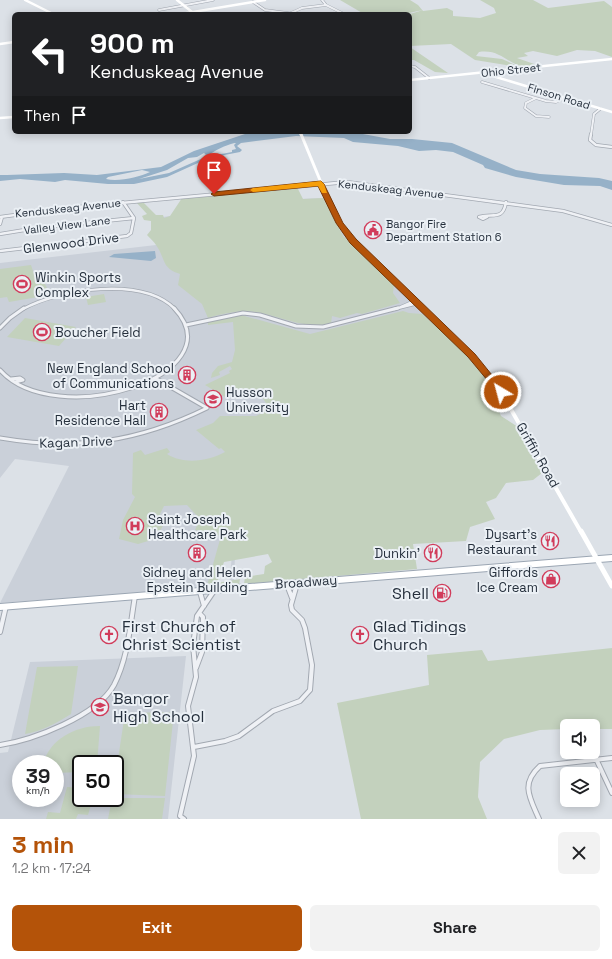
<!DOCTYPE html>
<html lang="en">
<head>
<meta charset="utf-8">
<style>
  body { margin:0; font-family:"Space Grotesk",sans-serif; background:#f2f2f2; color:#202124; height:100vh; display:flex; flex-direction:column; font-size:15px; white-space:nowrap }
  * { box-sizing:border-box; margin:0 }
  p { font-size:13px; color:#757577 }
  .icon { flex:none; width:22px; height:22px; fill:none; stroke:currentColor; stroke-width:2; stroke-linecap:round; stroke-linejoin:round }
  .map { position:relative; height:819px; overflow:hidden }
  .details { display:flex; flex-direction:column; background:#fff; flex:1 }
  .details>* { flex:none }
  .banner { position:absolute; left:12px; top:12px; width:400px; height:122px; border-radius:6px; box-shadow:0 2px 10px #0003; background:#202124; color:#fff; overflow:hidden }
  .controls { position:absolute; left:560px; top:719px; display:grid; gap:8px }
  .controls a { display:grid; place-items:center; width:40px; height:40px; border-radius:6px; background:#fff; box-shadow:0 2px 10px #0003; font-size:20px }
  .speed { position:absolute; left:12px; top:755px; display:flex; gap:8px; font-size:20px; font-weight:700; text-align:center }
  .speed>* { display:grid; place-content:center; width:52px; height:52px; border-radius:50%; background:#fff; box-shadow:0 2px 10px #0003; line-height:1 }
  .speed small { font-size:10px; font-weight:400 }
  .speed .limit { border:2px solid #111; border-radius:6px; background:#fff; color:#111 }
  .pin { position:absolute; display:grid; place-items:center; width:34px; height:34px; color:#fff; margin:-41px -17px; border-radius:50% 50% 50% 0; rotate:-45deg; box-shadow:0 0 4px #0007 }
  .pin .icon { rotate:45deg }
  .me { position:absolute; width:44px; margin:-22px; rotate:323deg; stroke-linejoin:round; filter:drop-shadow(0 0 3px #0008) }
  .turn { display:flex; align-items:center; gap:14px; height:84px; padding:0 12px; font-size:18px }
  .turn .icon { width:52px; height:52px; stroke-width:2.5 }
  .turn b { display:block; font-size:28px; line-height:34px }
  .then { display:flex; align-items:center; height:38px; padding:0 12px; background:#0003; gap:8px; font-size:15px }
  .round { display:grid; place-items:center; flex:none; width:42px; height:42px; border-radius:6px; background:#f2f2f2 }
  .overview { display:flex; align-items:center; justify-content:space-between; height:68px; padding:0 12px }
  h1 { font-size:24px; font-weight:700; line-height:30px; color:#b45309 }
  .action { display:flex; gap:8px; margin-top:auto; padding:8px 12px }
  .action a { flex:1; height:46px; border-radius:6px; background:#b45309; color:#fff; font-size:16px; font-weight:700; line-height:46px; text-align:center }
  .action a+a { background:#f2f2f2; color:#202124 }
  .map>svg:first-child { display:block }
</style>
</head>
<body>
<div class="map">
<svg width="612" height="819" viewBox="0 0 612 819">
  <rect width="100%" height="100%" fill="#dce1e7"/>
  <!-- built -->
  <path fill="#cad0d9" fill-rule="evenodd" d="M324,198L337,223L347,238L460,347L493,385L359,414L378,506L235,555L234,585L229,586L232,555H223L215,587L0,603L69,466L15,459L0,478V263L156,245L155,218L299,199Z
    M186,656L168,819H0V753L8,752L30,662ZM21,764H55V798H21ZM81,764H115V798H81Z"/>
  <!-- green -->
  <path fill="#c3d1bd" d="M340,0H410L418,5L423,11L447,8L453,11V16L480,18L496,13L494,8L480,0H533L548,8L604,1L612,7V57L595,51L577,50L557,56L533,51L524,53L528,56L517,58L537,65C533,66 528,68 524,67C506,63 500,49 479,52L476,56L502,59L520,67L513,69L506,65L475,60L451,44L410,46V14L423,10L404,14H364Z
    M410,46V47L448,73L435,72L414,60H410Z
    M297,187L303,199L323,198L343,236L394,285L393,293L400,303L362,314L357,313L340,318L332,316L331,324C301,328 288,319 261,313C243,309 226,313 208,318L202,304L178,285L180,274C161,268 166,259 156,245C154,242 150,238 147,235L151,230V221L144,220L142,216L147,214L136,202L142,201L156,215H163L164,218L170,216L182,198Z
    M31,265L36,280H43L48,290L38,295V297L9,302L7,297L0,298V269Z
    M104,294L106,302L88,305L86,297Z
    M403,311L409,313L422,314L457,345L494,388V400L501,416L518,427L542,473L533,480L506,483L496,498L486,502L495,519L470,527L466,541L413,544L417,569L244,584L245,577L264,574L265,566L272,562L268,554L224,562L217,583L240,579L239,585L206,589L221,536L195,530L200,519L187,505L164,506L160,514L164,524L155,539L138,544L119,539L123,520L135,497L132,494L133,453L141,450L145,455L167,448L170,452L167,454C184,465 209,461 225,452L221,448L219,449L196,430L213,423L220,416H256L264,412L266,403L261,396L235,394L225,397L205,385L230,373L229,371L232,369L230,366L219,372L220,375L211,378L212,373L218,366L232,362L235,350L233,322L208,325V322L241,315L310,334Z
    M25,318L76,327L59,346L7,337Z
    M612,648V729H593V726H567V729L540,730L504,739L480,762L478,797L487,819H361L337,703L429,685L427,655L482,650L488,661Z
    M78,666L71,714C57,723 42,731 25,734L37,667Z
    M174,712L165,796L115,794V779L125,713Z
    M100,726L97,764H81V772L55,773V764H43C50,739 75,726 100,726Z
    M67,787L81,788V798H93L88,815L78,814L76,819H46L48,812L60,813Z
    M112,798H165L162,819H108Z"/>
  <!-- water -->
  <path fill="#96b1c8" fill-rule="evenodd" d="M251,132H352L390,139H412L452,143L516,170L540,174L599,178L612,181V190L600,186L564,185L516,177L485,168L483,165L453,152L436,150L419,151L398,146L353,142L344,138L296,136L241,143L237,146L242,150L240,152L209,158L167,177L134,184H108L65,180L55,182L20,179L0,181V175H7L64,173L97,175L161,167L194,151ZM236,143L234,145L236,149L232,150V152L211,156L210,155C212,151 231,143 236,143ZM204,153L206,155L203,158L169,173L139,179L167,170L188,158L197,157ZM142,170L150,172C139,177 119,182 106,179L108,177Z
    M155,251L156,258L151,261L109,257L114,254Z"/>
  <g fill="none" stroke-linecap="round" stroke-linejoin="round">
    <defs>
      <path id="street-far3" d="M322,0L326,5L344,14
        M253,2L265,10L295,14
        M159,10L213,0
        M291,13L302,8L326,5
        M410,66L415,67L429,78
        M482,82L546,101L556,102L565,98
        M536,98L526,103L525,108L536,116L549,117
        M591,135L594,114L600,109"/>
      <path id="street-far2" d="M591,134L590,140L596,145L612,147
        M0,217L67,208L347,182L563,211L612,225
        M487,217L483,219L479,217C493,213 503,221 506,202
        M0,224L2,217
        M0,234L37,228L134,218
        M0,251L127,236L131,233L134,218L123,202
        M401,307L415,301
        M23,309C60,289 142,276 175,309
        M394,309L418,303"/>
      <path id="street-far1" d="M186,325L243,313L260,315L296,326L323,327L398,308
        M0,328L10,318L24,308
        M0,370C55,432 238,376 174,308
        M11,379L20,378L23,380L15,382
        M0,438C76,451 138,442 207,408L155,378"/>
      <path id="street" d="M287,585L292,598
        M200,592L204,606
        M0,632L6,606
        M196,668L202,652L203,617L200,614
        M0,745C33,740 97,716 114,685C128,658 130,626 135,596
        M194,747L225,741L239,736L273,711L300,701L310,690L312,665L305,628L302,620L292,610L291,605L297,584
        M597,761L612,793
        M184,819L180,816L194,756L188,706L196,677L193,645L197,616L214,591
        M539,819C530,798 520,784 540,766L612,758"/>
      <path id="primary" d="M0,607L612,558"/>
    </defs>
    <!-- street-far3 casing -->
    <use href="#street-far3" stroke="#a2a8b1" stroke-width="3"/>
    <!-- street-far2 casing -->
    <use href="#street-far2" stroke="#a2a8b1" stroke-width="4"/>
    <!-- street-far1 casing -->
    <use href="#street-far1" stroke="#a2a8b1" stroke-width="5"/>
    <!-- street casing -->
    <use href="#street" stroke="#a2a8b1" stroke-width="6"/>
    <!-- primary casing -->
    <use href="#primary" stroke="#9ba6b3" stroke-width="8"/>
    <!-- street-far3 -->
    <use href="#street-far3" stroke="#eff1f5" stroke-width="2"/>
    <!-- street-far2 -->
    <use href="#street-far2" stroke="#eff1f5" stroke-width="2.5"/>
    <!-- street-far1 -->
    <use href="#street-far1" stroke="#eff1f5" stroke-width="3"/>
    <!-- street -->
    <use href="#street" stroke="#eff1f5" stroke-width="4"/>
    <!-- secondary-far3 -->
    <path stroke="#fff" stroke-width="2.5" d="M25,0L53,14
      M177,0L192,12
      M181,14L265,0
      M0,44L14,42
      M486,74L612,112
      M410,80L612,59
      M0,118L14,117
      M300,132L301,135"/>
    <!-- secondary-far2 -->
    <path stroke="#fff" stroke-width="3" d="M301,134L329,202L353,241L423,309"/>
    <!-- secondary-far1 -->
    <path stroke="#fff" stroke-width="4" d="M422,308L471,355L501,392L581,532"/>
    <!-- secondary -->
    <path stroke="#fff" stroke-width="5" d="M581,531L612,586"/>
    <!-- primary -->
    <use href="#primary" stroke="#fff" stroke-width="6"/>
  </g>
  <!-- route -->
  <path fill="#b45309" stroke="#753606" d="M321,181L324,184L343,223L356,239L475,354L504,390V393H498L468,357L350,243L336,223L318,186L214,196L211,194L214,192Z"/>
  <!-- slow -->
  <path fill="#f59e0b" d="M321,181L324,184L327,193H322L318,186L253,192L250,190L253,188Z"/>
  <!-- icons -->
  <defs>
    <symbol id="civic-ring" viewBox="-11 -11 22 22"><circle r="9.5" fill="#ebf0f5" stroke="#d13c5b" stroke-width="1.5"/><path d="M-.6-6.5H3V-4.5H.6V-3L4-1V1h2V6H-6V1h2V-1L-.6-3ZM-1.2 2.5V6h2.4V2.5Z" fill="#d13c5b"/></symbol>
    <symbol id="stadium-ring" viewBox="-11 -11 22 22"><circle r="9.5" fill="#ebf0f5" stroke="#d13c5b" stroke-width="1.5"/><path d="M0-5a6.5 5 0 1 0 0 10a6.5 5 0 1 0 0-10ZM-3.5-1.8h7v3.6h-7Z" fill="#d13c5b"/></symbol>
    <symbol id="building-ring" viewBox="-11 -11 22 22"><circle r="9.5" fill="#ebf0f5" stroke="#d13c5b" stroke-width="1.5"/><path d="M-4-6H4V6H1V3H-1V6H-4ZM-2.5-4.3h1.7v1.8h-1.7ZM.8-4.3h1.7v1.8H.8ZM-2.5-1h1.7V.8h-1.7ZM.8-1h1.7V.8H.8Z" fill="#d13c5b"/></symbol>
    <symbol id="university-ring" viewBox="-11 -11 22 22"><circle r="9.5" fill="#ebf0f5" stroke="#d13c5b" stroke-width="1.5"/><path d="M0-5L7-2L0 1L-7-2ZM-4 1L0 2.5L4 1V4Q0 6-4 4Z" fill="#d13c5b"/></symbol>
    <symbol id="hospital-ring" viewBox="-11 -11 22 22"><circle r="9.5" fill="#ebf0f5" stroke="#d13c5b" stroke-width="1.5"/><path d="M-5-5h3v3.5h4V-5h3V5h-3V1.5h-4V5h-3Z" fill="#d13c5b"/></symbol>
    <symbol id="restaurant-ring" viewBox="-11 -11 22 22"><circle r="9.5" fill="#ebf0f5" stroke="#d13c5b" stroke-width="1.5"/><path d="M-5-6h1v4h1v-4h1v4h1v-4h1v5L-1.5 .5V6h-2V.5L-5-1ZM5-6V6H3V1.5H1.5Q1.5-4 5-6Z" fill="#d13c5b"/></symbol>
    <symbol id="shop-ring" viewBox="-11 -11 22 22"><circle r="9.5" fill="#ebf0f5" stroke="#d13c5b" stroke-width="1.5"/><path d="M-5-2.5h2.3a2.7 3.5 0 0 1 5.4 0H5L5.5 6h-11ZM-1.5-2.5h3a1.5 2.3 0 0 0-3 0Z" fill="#d13c5b"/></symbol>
    <symbol id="fuel-ring" viewBox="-11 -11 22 22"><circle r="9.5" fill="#ebf0f5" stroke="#d13c5b" stroke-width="1.5"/><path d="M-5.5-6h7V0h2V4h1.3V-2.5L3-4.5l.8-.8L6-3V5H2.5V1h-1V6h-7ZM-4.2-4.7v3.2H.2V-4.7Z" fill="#d13c5b"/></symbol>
    <symbol id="church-ring" viewBox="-11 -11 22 22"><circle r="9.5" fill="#ebf0f5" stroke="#d13c5b" stroke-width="1.5"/><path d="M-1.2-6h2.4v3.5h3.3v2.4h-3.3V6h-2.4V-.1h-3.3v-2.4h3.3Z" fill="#d13c5b"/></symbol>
    <symbol id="school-ring" viewBox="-11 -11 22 22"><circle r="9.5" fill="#ebf0f5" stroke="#d13c5b" stroke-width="1.5"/><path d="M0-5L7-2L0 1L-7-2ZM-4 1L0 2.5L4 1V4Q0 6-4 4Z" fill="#d13c5b"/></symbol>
  </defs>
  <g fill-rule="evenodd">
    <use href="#civic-ring" x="363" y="220" width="20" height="20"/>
    <use href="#stadium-ring" x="12" y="274" width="20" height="20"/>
    <use href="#stadium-ring" x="32" y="322" width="20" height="20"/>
    <use href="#building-ring" x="177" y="365" width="20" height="20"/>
    <use href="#university-ring" x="203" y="389" width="20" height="20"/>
    <use href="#building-ring" x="149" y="402" width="20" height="20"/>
    <use href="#hospital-ring" x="125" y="516" width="20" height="20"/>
    <use href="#restaurant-ring" x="540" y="531" width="20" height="20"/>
    <use href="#building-ring" x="187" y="543" width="20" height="20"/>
    <use href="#restaurant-ring" x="423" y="543" width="20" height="20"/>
    <use href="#shop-ring" x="541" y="569" width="20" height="20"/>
    <use href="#fuel-ring" x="432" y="583" width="20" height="20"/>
    <use href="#church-ring" x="99" y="625" width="20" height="20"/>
    <use href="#church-ring" x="350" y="625" width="20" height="20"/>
    <use href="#school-ring" x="90" y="697" width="20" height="20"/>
  </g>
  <g text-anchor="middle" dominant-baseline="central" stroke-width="4" stroke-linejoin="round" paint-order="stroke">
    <!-- far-street labels -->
    <g font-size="11" fill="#26303d" stroke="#ebf0f5">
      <text transform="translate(511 70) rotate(-6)">Ohio Street</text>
      <text transform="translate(559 96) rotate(17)">Finson Road</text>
      <text transform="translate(391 189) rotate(6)">Kenduskeag Avenue</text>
      <text transform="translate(68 208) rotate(-6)">Kenduskeag Avenue</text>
      <text transform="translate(67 225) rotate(-7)">Valley View Lane</text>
    </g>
    <!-- far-poi labels -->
    <g font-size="11" fill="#26303d" stroke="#ebf0f5" text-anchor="start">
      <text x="386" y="224">Bangor Fire<tspan x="386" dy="13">Department Station 6</tspan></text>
    </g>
    <!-- street labels -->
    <g font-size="13" fill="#26303d" stroke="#ebf0f5">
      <text transform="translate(71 243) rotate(-7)">Glenwood Drive</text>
      <text transform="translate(76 442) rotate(-2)">Kagan Drive</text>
      <text transform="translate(538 455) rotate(60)">Griffin Road</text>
      <text transform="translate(306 582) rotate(-4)">Broadway</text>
    </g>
    <!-- poi labels -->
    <g font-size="13" fill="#26303d" stroke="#ebf0f5" text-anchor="end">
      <text x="35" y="277" text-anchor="start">Winkin Sports<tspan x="35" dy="15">Complex</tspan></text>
      <text x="55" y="332" text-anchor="start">Boucher Field</text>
      <text x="174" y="368">New England School<tspan x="174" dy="15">of Communications</tspan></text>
      <text x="226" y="392" text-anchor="start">Husson<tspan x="226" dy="15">University</tspan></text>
      <text x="146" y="405">Hart<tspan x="146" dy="15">Residence Hall</tspan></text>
      <text x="148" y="519" text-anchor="start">Saint Joseph<tspan x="148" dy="15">Healthcare Park</tspan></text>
      <text x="537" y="534">Dysart's<tspan x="537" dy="15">Restaurant</tspan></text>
      <text x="420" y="553">Dunkin'</text>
      <text x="197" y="572" text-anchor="middle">Sidney and Helen<tspan x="197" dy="15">Epstein Building</tspan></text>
      <text x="538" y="572">Giffords<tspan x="538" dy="15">Ice Cream</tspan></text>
    </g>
    <!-- near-poi labels -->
    <g font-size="16" fill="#26303d" stroke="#ebf0f5" text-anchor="start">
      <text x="429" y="593" text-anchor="end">Shell</text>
      <text x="122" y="626">First Church of<tspan x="122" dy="18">Christ Scientist</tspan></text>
      <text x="373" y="626">Glad Tidings<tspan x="373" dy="18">Church</tspan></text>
      <text x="113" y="698">Bangor<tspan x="113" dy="18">High School</tspan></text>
    </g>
  </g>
</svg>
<div class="controls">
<a><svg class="icon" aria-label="sound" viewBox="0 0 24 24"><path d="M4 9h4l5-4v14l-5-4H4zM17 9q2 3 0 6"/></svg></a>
<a><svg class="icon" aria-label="layers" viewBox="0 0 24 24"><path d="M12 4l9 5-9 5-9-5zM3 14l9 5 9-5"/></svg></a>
</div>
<div class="speed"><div>39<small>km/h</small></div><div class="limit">50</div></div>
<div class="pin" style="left:214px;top:194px;background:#d93025"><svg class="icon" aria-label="arrive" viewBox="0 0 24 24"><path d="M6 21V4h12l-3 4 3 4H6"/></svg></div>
<svg class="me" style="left:501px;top:392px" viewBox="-20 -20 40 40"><circle r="17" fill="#b45309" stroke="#fff" stroke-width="3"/><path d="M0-11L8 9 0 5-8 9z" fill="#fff"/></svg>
<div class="banner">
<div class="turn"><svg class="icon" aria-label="left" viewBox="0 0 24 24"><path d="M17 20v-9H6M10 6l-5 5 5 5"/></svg><div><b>900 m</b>Kenduskeag Avenue</div></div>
<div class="then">Then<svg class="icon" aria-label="arrive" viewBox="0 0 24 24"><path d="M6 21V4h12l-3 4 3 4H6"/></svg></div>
</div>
</div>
<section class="details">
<div class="overview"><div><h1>3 min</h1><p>1.2 km · 17:24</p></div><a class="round"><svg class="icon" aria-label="close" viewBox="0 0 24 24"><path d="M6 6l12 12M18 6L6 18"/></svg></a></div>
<div class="action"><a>Exit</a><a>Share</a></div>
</section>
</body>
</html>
